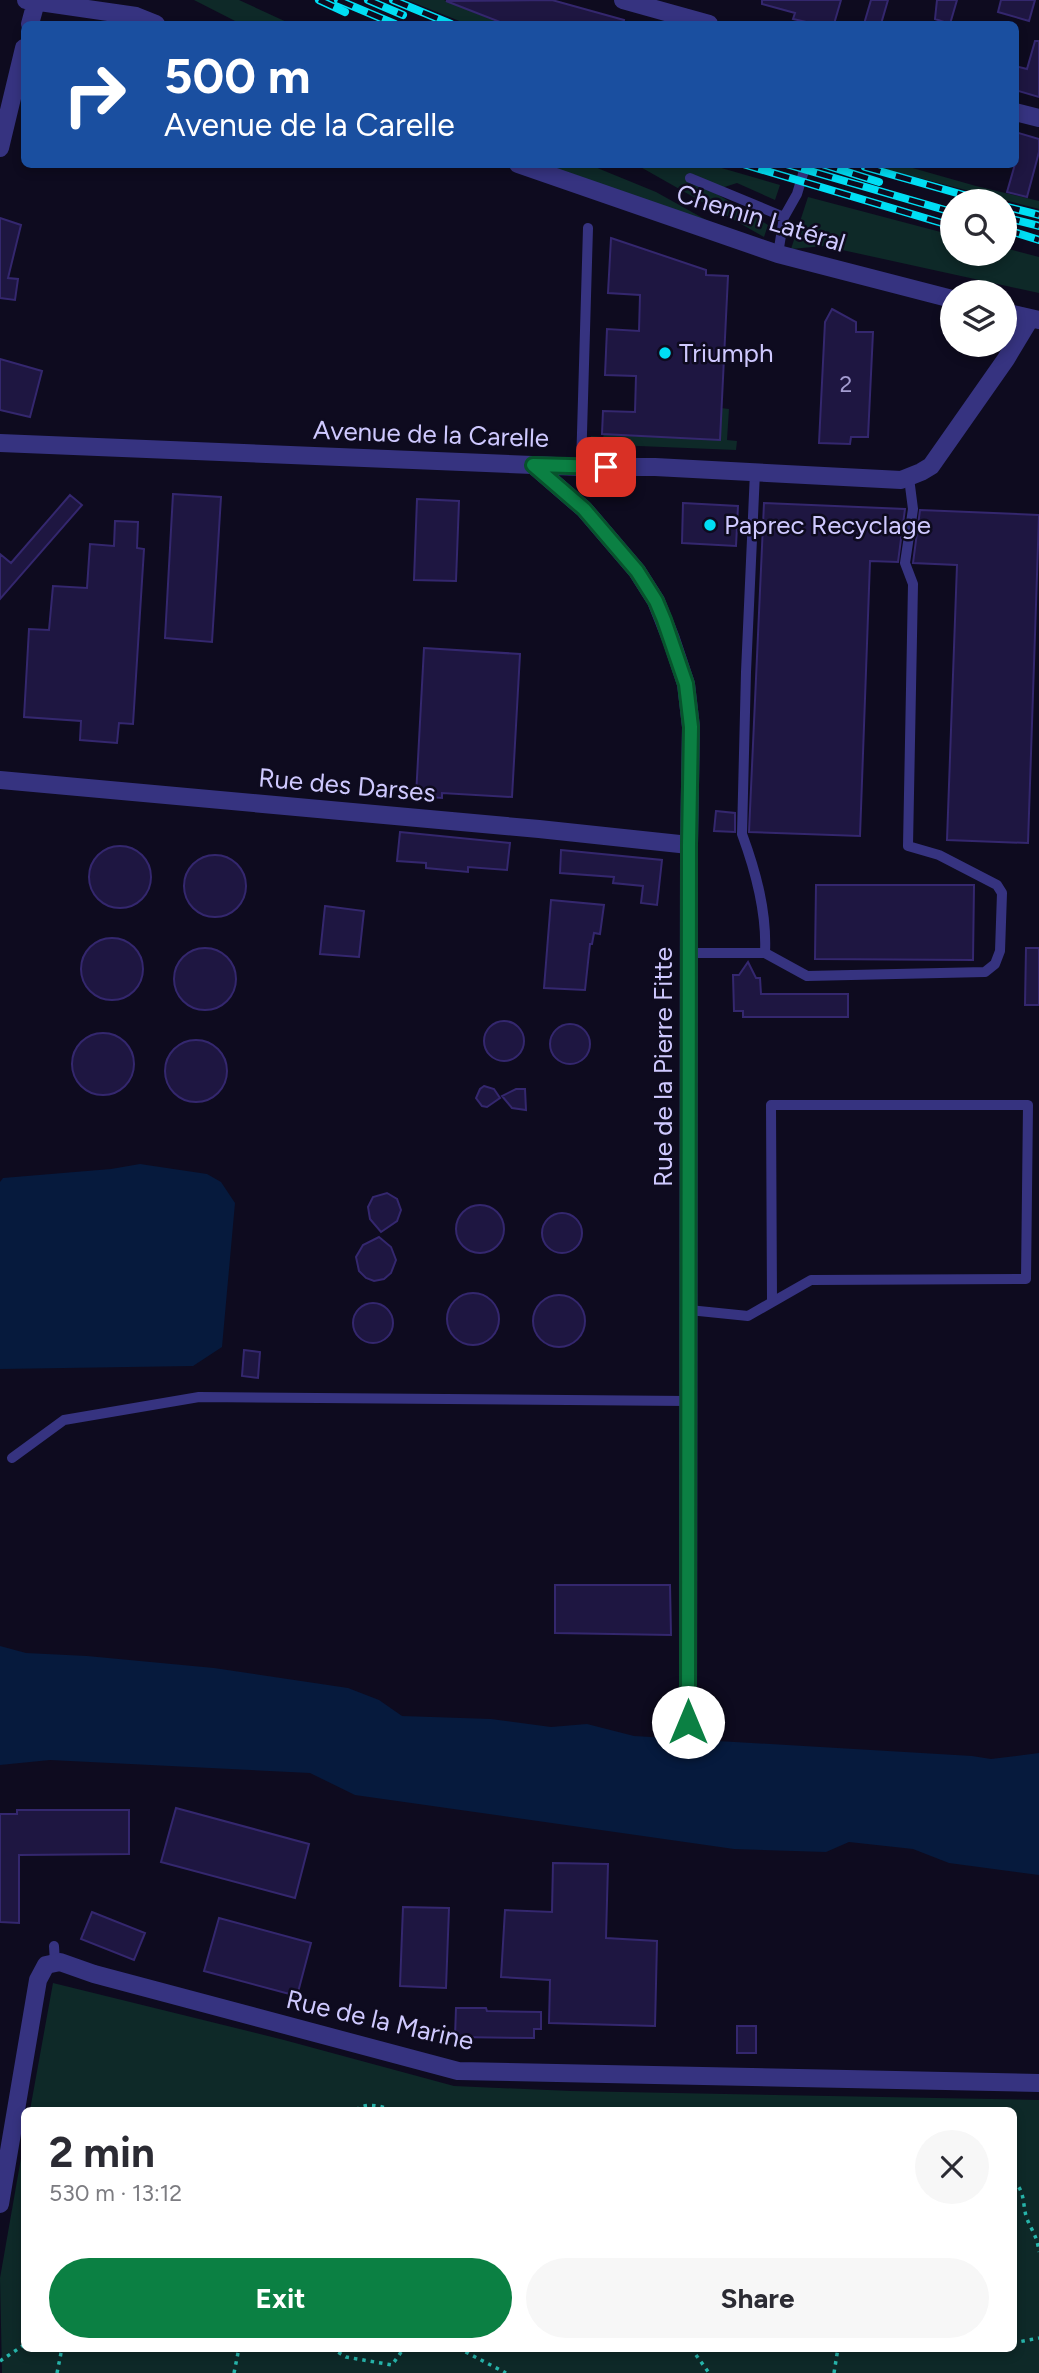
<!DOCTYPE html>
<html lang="en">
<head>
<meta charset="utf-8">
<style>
  body { margin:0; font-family:Figtree,sans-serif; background:#f7f7f7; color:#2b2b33; height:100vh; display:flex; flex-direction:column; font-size:26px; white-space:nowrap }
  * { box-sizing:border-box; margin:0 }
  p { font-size:23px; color:#7c7c81 }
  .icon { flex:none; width:38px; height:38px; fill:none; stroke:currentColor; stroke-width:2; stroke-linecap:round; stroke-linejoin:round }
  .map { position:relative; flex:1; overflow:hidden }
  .side { position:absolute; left:21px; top:2107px; width:996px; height:245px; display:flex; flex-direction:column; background:#fff; border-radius:10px; box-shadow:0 4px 10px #0003 }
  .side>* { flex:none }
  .top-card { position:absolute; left:21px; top:21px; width:998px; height:147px; border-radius:10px; box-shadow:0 4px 10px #0003; background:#1a4fa0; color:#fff; overflow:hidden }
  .controls { position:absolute; left:940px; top:189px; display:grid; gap:14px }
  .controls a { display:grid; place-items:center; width:77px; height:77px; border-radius:50%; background:#fff; box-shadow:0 4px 10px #0003; font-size:35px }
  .pin { position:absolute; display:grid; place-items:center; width:60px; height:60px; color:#fff; margin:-30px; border-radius:14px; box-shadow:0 4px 10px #0006 }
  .me { position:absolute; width:77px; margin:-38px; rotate:0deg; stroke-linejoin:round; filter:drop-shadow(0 0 5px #0008) }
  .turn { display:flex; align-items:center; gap:24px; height:147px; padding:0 28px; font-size:32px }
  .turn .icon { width:91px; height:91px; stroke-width:2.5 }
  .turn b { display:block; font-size:49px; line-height:60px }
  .round { display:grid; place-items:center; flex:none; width:74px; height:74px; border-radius:37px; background:#f7f7f7 }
  .overview { display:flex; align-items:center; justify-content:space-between; height:119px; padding:0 28px }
  h1 { font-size:42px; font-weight:700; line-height:52px }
  .action { display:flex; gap:14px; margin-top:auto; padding:14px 28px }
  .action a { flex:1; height:80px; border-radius:42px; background:#0b8043; color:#fff; font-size:28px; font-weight:700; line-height:80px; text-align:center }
  .action a+a { background:#f7f7f7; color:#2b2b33 }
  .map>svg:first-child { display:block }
</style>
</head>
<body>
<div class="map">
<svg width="1039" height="2373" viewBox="0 0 1039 2373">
  <rect width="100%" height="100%" fill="#0e0b1f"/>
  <!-- green -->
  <path fill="#0e2928" d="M194,0H239L291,24H241Z
    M407,0H444L502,24H467Z
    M546,165H590L656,192L717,226Z
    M637,165H711L780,185L775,200L737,183L712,191L768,225L764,237Z
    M869,165H902L976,186L1039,201V209Z
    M808,197L952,235V254H1004L1005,248L1039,257V293L824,246L791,249Z
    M721,408L729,409L727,440L737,441L736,450L590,444L591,436L603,437L604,434Z
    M53,1983L284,2040L454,2086L571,2091L1039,2100V2373H2L0,2278L24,2141V2348H1013V2110H30Z"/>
  <!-- water -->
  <path fill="#061a3d" d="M140,1164L207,1174L221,1182L235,1203L222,1347L193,1366L0,1369V1182L3,1178L111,1169Z
    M0,1646L26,1653L87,1656L214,1668L348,1688L379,1700L402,1716L491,1719L551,1727L587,1724L634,1736L972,1756L991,1759L1039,1753V1875L949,1863L913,1849L849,1842L826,1852L734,1849L355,1795L310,1773L50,1760L0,1765Z"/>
  <!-- building -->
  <path fill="#1e1641" stroke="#34276e" stroke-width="2" d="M552,0L624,20L623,24H505L446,1Z
    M762,0H841L834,24H815L793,19L795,13L762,4Z
    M871,0H888L881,24H864Z
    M937,0H957L950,24L935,19Z
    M1001,0H1035L1029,21L998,12Z
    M1035,41H1039V97L1015,90V66L1027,69Z
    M1015,132L1039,139V152L1027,197L1007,192L1015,164Z
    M0,218L21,225L8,278L18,279L15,300L0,298Z
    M611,238L706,270V275L728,276L720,440L602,434L603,411L635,412L636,376L605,375L607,329L639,331L640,295L608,293Z
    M832,309L856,322V332H873L868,437H851L850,444L819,443L825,322Z
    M0,359L42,371L30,417L0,410Z
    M173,494L221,497L212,642L165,638Z
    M70,495L82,505L0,599V554L11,563Z
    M417,499L459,501L456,581L414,580Z
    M683,503L738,506L736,546L682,543Z
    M764,503L905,509L898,562L870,561L860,836L749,832Z
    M920,510L1039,515L1028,843L947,840L957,565L913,563Z
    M115,521L138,522L137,548L144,549L133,724L119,723L117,743L80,740L81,721L24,717L29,629L49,630L53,586L87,588L90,544L114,546Z
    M424,648L520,654L512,797L442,793V798L416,796Z
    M716,811L735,813V832L714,831Z
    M400,832L510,843L507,870L468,867V872L426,868V863L397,861Z
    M89 877a31 31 0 1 1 62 0a31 31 0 1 1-62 0Z
    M561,850L662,860L657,905L641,903L643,886L613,883L614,877L560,873Z
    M184 886a31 31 0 1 1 62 0a31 31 0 1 1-62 0Z
    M816,885H974L973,960L815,959Z
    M551,900L604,905L600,934L594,933L592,944H590L585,990L544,988Z
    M325,906L364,911L359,957L320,954Z
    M81 969a31 31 0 1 1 62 0a31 31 0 1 1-62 0Z
    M174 979a31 31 0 1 1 62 0a31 31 0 1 1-62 0Z
    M1026,948H1039V1005H1025Z
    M748,962L756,978H760L761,994H848V1017H743V1011H734L733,975H739Z
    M484 1041a20 20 0 1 1 40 0a20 20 0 1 1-40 0Z
    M550 1044a20 20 0 1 1 40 0a20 20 0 1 1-40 0Z
    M72 1064a31 31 0 1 1 62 0a31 31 0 1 1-62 0Z
    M165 1071a31 31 0 1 1 62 0a31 31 0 1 1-62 0Z
    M484,1086L494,1089L500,1098L487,1107L482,1106L476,1098L480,1089Z
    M516,1089H525L526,1110L512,1108L502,1096Z
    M387,1193L397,1199L401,1210L397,1221L381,1232L370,1219L368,1207L373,1197Z
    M456 1229a24 24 0 1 1 48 0a24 24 0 1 1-48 0Z
    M542 1233a20 20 0 1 1 40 0a20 20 0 1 1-40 0Z
    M379,1237L391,1247L396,1260L391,1273L384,1279L374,1281L366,1278L359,1271L356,1257L363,1245Z
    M447 1319a26 26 0 1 1 52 0a26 26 0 1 1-52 0Z
    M533 1321a26 26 0 1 1 52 0a26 26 0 1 1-52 0Z
    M353 1323a20 20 0 1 1 40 0a20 20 0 1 1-40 0Z
    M244,1350L260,1352L258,1378L242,1376Z
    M555,1585H670L671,1635L555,1633Z
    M176,1808L309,1844L295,1898L161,1862Z
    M17,1810H129V1854L19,1855V1923L0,1922V1814H17Z
    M553,1863L608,1864L606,1938L657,1941L655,2026L549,2023L550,1980L501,1977L505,1910L552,1912Z
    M403,1907L449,1908L446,1988L400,1986Z
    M92,1912L145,1933L134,1960L81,1939Z
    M219,1918L311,1943L297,1996L204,1971Z
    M456,2008H486L487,2011L541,2012V2029H534V2038L455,2037Z
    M737,2026H756V2053H737Z"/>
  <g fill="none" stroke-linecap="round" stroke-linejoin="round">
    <!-- path -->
    <path stroke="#27b5ab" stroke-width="3.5" stroke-dasharray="3.5 5" stroke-linecap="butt" d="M356,2110C366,2102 381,2106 392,2110
      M1013,2181C1026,2191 1022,2205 1027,2219C1033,2233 1037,2236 1039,2252
      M1013,2343L1039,2338
      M331,2348L346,2357L392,2365L404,2348
      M458,2348L506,2373
      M691,2348L709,2373
      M0,2361L24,2345
      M57,2373L62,2348
      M234,2373L239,2348
      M834,2373L838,2348"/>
    <!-- lane -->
    <path stroke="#363380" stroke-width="10" d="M690,178L784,217L778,254
      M784,217L797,194L806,164
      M581,467L588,228
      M755,472L746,672L742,834C756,872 767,912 765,953
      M689,953H765L807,976L985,972L995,964L1000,951L1002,893L997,885L939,855L908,846L913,584L905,563L913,509L909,478
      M689,1310L748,1316L811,1280L1026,1279L1028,1105H771L772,1301
      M12,1458L64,1420L199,1397L688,1401
      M54,1946L55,1963"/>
    <!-- street -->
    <path stroke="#363380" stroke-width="18" d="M26,0L136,16L156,24
      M623,0L709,24
      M30,24L36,2
      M1015,112L1039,118
      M0,148L24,48
      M518,164L778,254L952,299
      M1004,312L1039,320
      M0,443L581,467H655L901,480L921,472L931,466L1006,359L1030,319
      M533,465L584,509L637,571L656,601L671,639L686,684L691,727L689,845L688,1722
      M0,780L539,829L689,845
      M0,2204L38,1980L46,1965L60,1962L94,1974L458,2071L1039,2083"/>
    <defs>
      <path id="rail" d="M319,0L345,12
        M338,0L395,24
        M368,0L403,15
        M393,0L451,24
        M743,164L952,226
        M786,164L952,212
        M822,164L879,182
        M865,167L985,201
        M1004,206L1039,215
        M1004,217L1039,226
        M1004,229L1039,240"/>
    </defs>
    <!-- rail casing -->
    <use href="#rail" stroke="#00def4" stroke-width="8"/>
    <!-- rail -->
    <use href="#rail" stroke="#0e0b1f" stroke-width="5" stroke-dasharray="16" stroke-linecap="butt"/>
  </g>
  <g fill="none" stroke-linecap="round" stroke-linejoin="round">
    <defs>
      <path id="route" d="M606,467L533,465L584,509L637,571L656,601L664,620L686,684L691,727L689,845L688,1722"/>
    </defs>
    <!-- route casing -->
    <use href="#route" stroke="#07532c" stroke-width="18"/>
    <!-- route -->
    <use href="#route" stroke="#0b8043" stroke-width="12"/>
  </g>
  <!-- markers -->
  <g fill="#00def4" stroke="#0e0b1f" stroke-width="2.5">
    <circle cx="665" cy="353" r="7"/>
    <circle cx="710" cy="525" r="7"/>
  </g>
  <g text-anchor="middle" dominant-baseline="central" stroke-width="5" stroke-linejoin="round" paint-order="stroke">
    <!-- number labels -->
    <g font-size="23" fill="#a39cd0">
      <text x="846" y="384">2</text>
    </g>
    <!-- street labels -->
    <g font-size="26" fill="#cfc9ff" stroke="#0e0b1f">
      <text transform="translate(761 218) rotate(17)">Chemin Latéral</text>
      <text transform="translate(431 434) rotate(2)">Avenue de la Carelle</text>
      <text transform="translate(347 785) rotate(5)">Rue des Darses</text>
      <text transform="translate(663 1067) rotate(-90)">Rue de la Pierre Fitte</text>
      <text transform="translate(380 2020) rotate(13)">Rue de la Marine</text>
    </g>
    <!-- poi labels -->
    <g font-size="26" fill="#cfc9ff" stroke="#0e0b1f" text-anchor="start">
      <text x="679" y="353">Triumph</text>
      <text x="724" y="525">Paprec Recyclage</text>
    </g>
  </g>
</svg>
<div class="controls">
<a><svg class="icon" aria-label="search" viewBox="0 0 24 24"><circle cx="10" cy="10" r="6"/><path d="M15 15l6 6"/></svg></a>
<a><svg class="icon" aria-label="layers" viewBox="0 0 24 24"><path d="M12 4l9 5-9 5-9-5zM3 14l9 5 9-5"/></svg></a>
</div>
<div class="pin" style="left:606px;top:467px;background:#d93025"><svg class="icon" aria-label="arrive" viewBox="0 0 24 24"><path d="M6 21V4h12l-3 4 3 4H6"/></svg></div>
<svg class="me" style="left:688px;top:1722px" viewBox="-20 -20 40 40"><circle r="19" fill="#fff"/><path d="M0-13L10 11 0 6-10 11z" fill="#0b8043"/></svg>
<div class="top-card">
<div class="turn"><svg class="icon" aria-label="right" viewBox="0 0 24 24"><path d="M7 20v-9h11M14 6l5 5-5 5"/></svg><div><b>500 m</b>Avenue de la Carelle</div></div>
</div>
<section class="side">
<div class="overview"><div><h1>2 min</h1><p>530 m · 13:12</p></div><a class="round"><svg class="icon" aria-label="close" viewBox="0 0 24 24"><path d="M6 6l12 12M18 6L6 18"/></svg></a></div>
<div class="action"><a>Exit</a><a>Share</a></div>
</section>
</div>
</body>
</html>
